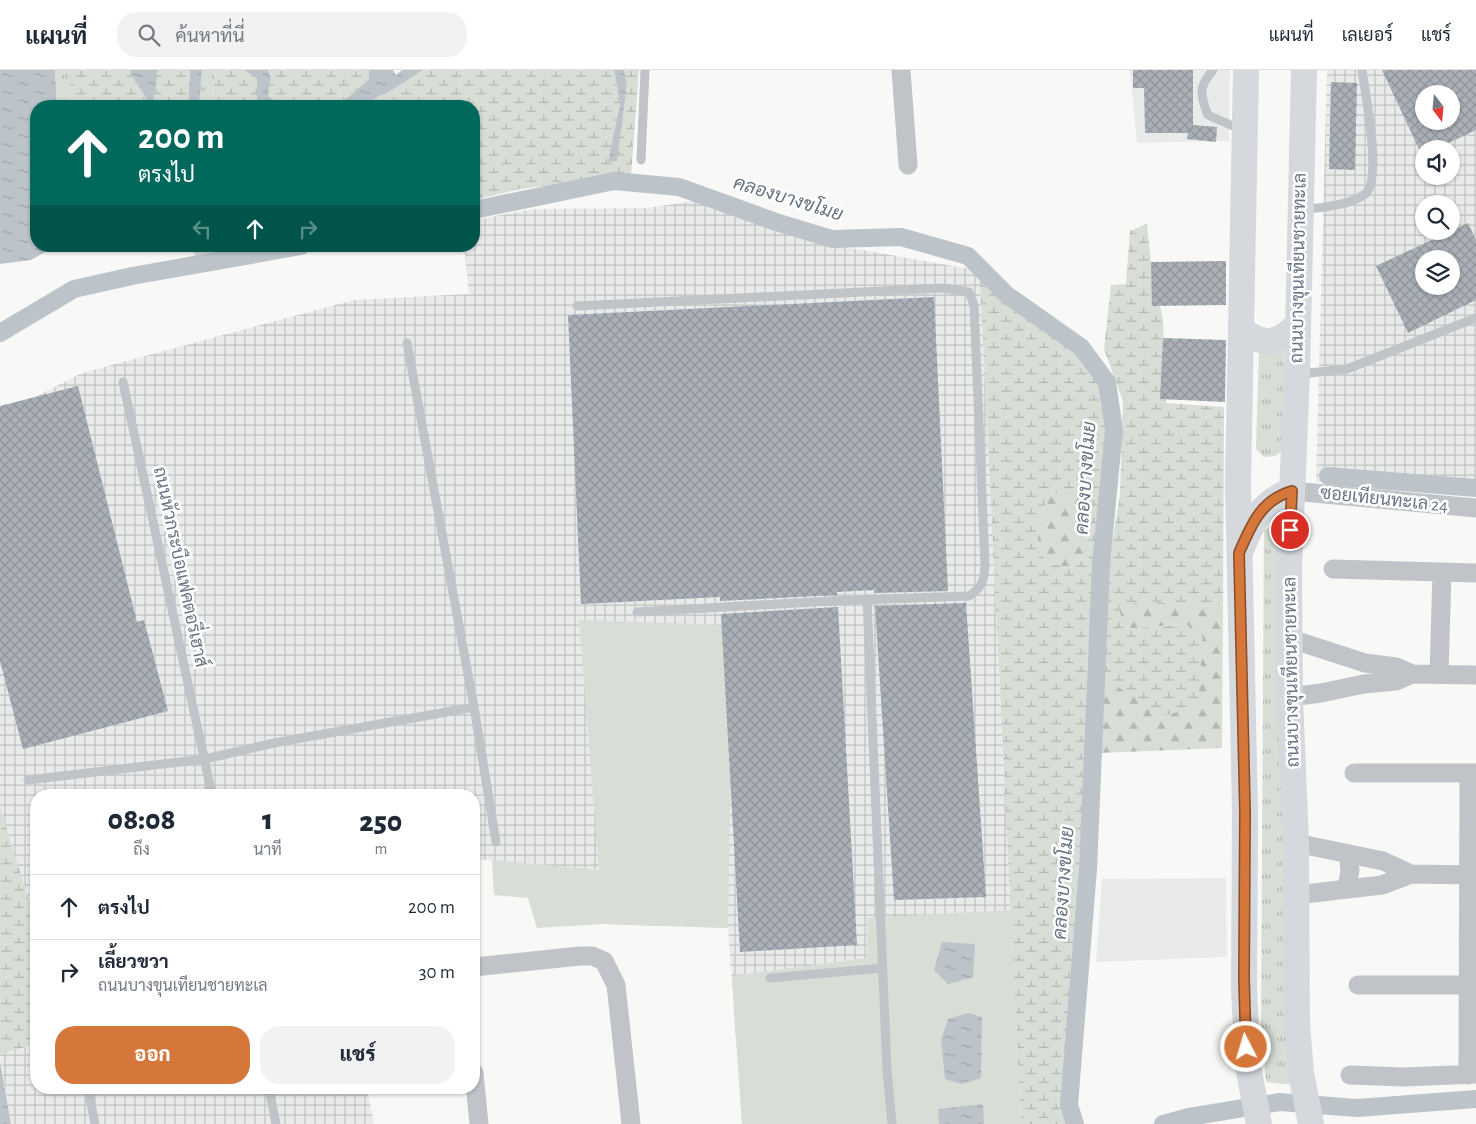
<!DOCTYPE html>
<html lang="th">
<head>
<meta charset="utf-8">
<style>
  body { margin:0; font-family:"Alegreya Sans",Sarabun,sans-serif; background:#f2f2f3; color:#1f2937; height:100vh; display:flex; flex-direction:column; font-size:19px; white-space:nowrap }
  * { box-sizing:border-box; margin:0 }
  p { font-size:16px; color:#747a83 }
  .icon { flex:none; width:28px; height:28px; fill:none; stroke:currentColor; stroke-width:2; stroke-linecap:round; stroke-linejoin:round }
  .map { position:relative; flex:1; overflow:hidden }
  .panel { position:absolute; left:30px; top:719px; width:450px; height:305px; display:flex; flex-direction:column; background:#fff; border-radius:20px; box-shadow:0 1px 4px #0004 }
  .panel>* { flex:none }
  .banner { position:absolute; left:30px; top:30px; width:450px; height:152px; border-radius:20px; box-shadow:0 1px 4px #0004; background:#00695c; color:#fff; overflow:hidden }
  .needle { width:32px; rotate:164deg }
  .buttons { position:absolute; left:1415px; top:15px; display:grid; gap:10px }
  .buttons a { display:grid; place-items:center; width:45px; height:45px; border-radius:50%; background:#fff; box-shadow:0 1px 4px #0004; font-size:25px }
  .pin { position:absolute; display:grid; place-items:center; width:42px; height:42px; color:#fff; margin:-21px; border:2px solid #fff; border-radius:50%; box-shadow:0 1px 5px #0007 }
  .me { position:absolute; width:55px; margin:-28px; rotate:355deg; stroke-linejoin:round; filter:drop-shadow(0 0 4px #0008) }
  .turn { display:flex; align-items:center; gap:18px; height:105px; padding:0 25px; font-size:22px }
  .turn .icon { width:65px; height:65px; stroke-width:2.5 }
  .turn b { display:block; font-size:35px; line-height:42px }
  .lanes { display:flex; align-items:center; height:48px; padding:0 25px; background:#0003; justify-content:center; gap:25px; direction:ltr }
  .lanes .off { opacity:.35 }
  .eta { display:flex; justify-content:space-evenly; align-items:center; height:85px; text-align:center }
  .eta b { font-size:30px; font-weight:800; line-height:35px }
  .action { display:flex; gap:10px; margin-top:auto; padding:10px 25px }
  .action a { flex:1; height:58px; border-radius:20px; background:#d5763a; color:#fff; font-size:20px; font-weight:800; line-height:58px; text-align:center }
  .action a+a { background:#f2f2f3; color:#1f2937 }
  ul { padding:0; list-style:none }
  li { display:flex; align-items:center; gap:15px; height:65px; padding:0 25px; border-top:1px solid #e0e1e3 }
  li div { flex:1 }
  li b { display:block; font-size:19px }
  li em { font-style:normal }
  header { display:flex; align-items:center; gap:30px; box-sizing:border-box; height:70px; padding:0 25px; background:#fff; border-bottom:1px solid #e0e1e3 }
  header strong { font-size:24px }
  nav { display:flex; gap:28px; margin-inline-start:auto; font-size:18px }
  .search { width:350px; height:45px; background:#f2f2f3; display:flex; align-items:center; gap:12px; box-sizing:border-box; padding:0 18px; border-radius:20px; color:#747a83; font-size:19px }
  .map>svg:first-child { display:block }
</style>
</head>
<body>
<header>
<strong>แผนที่</strong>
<div class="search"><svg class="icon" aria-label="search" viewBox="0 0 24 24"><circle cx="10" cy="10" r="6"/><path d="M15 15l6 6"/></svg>ค้นหาที่นี่</div>
<nav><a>แผนที่</a><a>เลเยอร์</a><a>แชร์</a></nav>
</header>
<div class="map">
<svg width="1476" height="1054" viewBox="0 0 1476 1054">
  <defs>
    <pattern id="industrial-grid" width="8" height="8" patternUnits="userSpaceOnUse" patternTransform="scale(1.25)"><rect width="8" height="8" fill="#e9eaea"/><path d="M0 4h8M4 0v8" fill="none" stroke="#c1c2c3"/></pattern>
    <pattern id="grass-tufts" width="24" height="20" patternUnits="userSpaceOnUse" patternTransform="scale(1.25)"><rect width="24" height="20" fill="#d8ddd6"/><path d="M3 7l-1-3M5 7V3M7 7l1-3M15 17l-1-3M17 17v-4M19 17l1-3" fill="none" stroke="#b3b8b3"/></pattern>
    <pattern id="forest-firs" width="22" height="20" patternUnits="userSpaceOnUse" patternTransform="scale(1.25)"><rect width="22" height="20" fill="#d8ddd6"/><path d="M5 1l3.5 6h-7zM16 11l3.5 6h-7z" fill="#b3b8b3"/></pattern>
    <pattern id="wetland-marsh" width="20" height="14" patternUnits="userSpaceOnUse" patternTransform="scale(1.25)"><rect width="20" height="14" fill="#d8ddd6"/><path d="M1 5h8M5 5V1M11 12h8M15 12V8" fill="none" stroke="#b3b8b3"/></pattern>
    <pattern id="water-ripples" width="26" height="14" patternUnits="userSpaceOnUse" patternTransform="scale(1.25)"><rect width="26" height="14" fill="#bcc4ca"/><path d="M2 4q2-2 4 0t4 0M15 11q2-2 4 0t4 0" fill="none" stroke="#9da4aa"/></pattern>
    <pattern id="building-cross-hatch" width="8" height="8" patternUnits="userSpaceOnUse" patternTransform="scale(1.25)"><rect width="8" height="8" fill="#aab0b7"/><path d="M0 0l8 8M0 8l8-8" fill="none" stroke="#8e949a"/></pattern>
  </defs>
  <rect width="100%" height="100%" fill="#f8f9f7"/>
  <!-- built -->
  <path fill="#e9eaea" d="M1130,0H1230L1229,71L1137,73Z
    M1226,808L1227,887L1096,892L1102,809Z"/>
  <!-- industrial -->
  <path fill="url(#industrial-grid)" fill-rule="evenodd" d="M1327,0H1476V422L1316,412ZM1424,24H1451V51H1424ZM1424,79H1451V106H1424ZM1424,134H1451V161H1424ZM1424,189H1451V216H1424Z
    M701,130L806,170L976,200L980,210L1021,1054H742L728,858L603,854L598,800L474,789V725H36V853L0,737V345L82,303L354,230L469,224L464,176H474V150L533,139L647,138Z
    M36,974V1018H367L374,1054H11L0,984Z"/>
  <!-- grass -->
  <path fill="url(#grass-tufts)" d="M55,0H69L72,36H57Z
    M202,0H215L211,36H199Z
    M1259,279H1284V380L1275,386L1264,387L1256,379Z
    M1273,458L1277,464L1287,937L1294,1015L1266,1012L1261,958L1264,459Z"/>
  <!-- forest -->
  <path fill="url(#forest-firs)" d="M1078,415L1088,430L1091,449L1089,482L1074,498L1047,493C1031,465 1037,452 1050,425L1070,421Z
    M1143,531L1223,537L1222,678L1099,683L1104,609L1131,623L1186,554L1124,559L1118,537Z"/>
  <!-- wetland -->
  <path fill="url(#wetland-marsh)" fill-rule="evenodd" d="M69,0H130C134,15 145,20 148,36H72Z
    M158,0H190L188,36H153Z
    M215,0H244L257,9V31L268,36H211Z
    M268,0H369V9L338,36H308L306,32H278L268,26L271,8Z
    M423,0H614L620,34L609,92L617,90L627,15L624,0H639L631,106L520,119L474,130V36H360L394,19Z
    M1147,154L1151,192L1163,250L1166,333L1224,337L1223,537L1143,531L1119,537L1124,559L1186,554L1203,565L1198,637L1166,645L1104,609L1109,492L1120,424L1123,331L1104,279L1111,215L1126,214L1130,161Z
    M194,176H270L195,191Z
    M980,210L1004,231L1076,282L1102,312L1108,356L1088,581L1082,768L1065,1018L1067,1054H1021ZM1079,415L1088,430L1091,449L1089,482L1074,498L1047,493C1031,465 1037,452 1050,425L1070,421Z
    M0,737L36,853V974L0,984Z"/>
  <!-- garden -->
  <path fill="#d8ddd6" d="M579,550L733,555L728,858L603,854L537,858L528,828L494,825L492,790L599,800Z
    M1011,840L1021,1054H742L732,906L867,888V848Z"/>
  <!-- water -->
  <path fill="url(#water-ripples)" d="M0,0H55L57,36H36V176H56L31,190L0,194Z
    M130,0H158L153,36H148C145,20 134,15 130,0Z
    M190,0H202L199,36H188Z
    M244,0H268L271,8L268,26L278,32H307L308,36H268L257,31V9Z
    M369,0H393L396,5L402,0H423L394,19L360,36H338L369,9Z
    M614,0H624L627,15L617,91L608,92L620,34Z
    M942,872L975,874L973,907L948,914L934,900Z
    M968,943L982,947L981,1008L961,1014L945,1009L941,970L948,949Z
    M0,990L11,1054H0Z
    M983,1034L984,1054H939L938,1039Z"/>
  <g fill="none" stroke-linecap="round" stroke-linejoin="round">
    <!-- canal -->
    <path stroke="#bcc4ca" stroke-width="18" d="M474,140L614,111L679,117L776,152L832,169L901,167L968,186L1007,225L1081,277L1107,312L1114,360L1101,494L1088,799L1069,1035L1075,1054
      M0,263L74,219L132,206L301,176
      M1328,406L1476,418
      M1163,1054L1189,1047L1280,1032L1357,1038L1476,1029"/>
  </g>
  <!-- building -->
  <path fill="url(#building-cross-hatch)" fill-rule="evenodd" d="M1133,0H1193V55L1217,57L1216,72L1187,69L1188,63H1145L1144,18H1133Z
    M1382,0H1476V60L1436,79H1419ZM1424,24H1451V51H1424Z
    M1331,12L1357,13L1355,100L1329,99Z
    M1468,153L1476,170V230L1408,263L1376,196ZM1424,189H1451V216H1424Z
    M1226,191V235L1152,236L1151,192Z
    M934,227L948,521L874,523V520L837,522V525L720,531V527L581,534L568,245Z
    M1163,268L1226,270L1225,332L1160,329Z
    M78,316L137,552L144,550L168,641L23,679L0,591V336Z
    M966,533L986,827L894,830L875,536Z
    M838,537L857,875L740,882L721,544Z"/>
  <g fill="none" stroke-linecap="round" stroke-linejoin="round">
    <!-- lane -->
    <path stroke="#c0c3c8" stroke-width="9" d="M1213,0C1198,17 1200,25 1208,45L1242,60
      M641,90L645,0
      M1302,140C1323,137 1348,136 1365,124C1383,111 1365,22 1362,0
      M577,236L943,218L969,222L974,235L985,495C984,510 983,517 969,526L831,531L637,542
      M407,273L474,637L496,772
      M1300,304L1347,299L1476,248
      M123,312L212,725
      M867,529L887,1000L892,1054
      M28,710L205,689L274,673L474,637
      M770,908L883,898
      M88,1018L95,1054
      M269,1018L276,1054"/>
    <!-- street -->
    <path stroke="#c0c3c8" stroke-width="19" d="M901,0L908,95
      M1292,421L1476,438
      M1333,499L1476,503
      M1291,569L1365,593L1396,597L1412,604
      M1439,604L1442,502
      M1290,627L1321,623L1364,614L1396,611L1412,604L1476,605
      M1354,703H1476
      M1296,773L1383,791L1411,804L1476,805
      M1347,818L1350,800L1348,784
      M1296,825L1382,815L1411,804
      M474,897L580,886H592L604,891L616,915L631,1054
      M1358,915H1476
      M474,1003L479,1054
      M1350,1005L1404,1007L1476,1004
      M1468,1005L1469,703"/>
    <!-- secondary -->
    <path stroke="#d5d8dd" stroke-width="26" d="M1246,0L1238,414L1245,741L1244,920L1248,996L1259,1054
      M1304,0L1297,304L1289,499L1290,627L1296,773L1297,953L1301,1003L1311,1054
      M1241,258C1262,278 1280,274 1298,253
      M1241,480C1252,453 1262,430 1292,421"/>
  </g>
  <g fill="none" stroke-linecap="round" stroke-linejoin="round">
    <defs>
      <path id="route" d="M1246,977L1244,909L1245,741L1239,483C1251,455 1261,430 1292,421L1290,460"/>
    </defs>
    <!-- route casing -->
    <use href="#route" stroke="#8a4d26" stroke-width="12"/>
    <!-- route -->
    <use href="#route" stroke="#d5763a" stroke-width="9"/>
  </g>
  <g text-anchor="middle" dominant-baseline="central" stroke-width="5" stroke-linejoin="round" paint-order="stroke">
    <!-- street labels -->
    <g font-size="18" fill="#6a7585" stroke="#fff">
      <text transform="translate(1299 198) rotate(-89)">ถนนบางขุนเทียนชายทะเล</text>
      <text transform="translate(1384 430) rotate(6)">ซอยเทียนทะเล 24</text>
      <text transform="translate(180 497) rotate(78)">ถนนหัวกระบือแฟคตอรี่เฮาส์</text>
      <text transform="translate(1292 602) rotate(-91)">ถนนบางขุนเทียนชายทะเล</text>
    </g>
    <!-- water labels -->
    <g font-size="19" font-style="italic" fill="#667580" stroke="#fff">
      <text transform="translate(788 129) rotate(17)">คลองบางขโมย</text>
      <text transform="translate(1086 408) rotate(-86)">คลองบางขโมย</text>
      <text transform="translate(1064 813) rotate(-86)">คลองบางขโมย</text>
    </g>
  </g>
</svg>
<div class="buttons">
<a><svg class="needle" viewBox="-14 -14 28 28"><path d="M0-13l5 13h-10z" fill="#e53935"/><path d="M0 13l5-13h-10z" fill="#747a83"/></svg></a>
<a><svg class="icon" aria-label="sound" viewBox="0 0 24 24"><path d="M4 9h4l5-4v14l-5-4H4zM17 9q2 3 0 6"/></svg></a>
<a><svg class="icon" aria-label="search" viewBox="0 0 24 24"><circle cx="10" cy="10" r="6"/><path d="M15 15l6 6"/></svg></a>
<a><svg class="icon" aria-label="layers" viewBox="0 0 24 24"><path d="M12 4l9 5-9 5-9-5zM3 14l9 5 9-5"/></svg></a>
</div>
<div class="pin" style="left:1290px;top:460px;background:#d93025"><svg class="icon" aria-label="arrive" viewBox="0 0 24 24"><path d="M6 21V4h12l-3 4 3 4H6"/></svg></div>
<svg class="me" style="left:1246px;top:977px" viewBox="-20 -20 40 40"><circle r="17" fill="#d5763a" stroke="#fff" stroke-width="3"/><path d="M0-11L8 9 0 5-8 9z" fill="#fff"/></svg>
<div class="banner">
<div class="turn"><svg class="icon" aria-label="ahead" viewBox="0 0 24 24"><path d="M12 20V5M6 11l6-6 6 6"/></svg><div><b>200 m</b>ตรงไป</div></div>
<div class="lanes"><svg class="icon off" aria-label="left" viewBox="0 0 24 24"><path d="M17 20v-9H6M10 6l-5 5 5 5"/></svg><svg class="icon" aria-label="ahead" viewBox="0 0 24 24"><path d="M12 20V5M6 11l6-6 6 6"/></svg><svg class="icon off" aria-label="right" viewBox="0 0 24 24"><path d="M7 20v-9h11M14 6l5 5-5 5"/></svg></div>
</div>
<section class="panel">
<div class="eta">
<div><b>08:08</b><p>ถึง</p></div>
<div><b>1</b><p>นาที</p></div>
<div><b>250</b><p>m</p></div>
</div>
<ul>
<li><svg class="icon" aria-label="ahead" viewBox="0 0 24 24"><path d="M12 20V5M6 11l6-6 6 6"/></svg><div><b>ตรงไป</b></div><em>200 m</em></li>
<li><svg class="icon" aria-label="right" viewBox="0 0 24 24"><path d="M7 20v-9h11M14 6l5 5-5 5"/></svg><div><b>เลี้ยวขวา</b><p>ถนนบางขุนเทียนชายทะเล</p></div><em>30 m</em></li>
</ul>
<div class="action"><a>ออก</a><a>แชร์</a></div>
</section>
</div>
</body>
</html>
